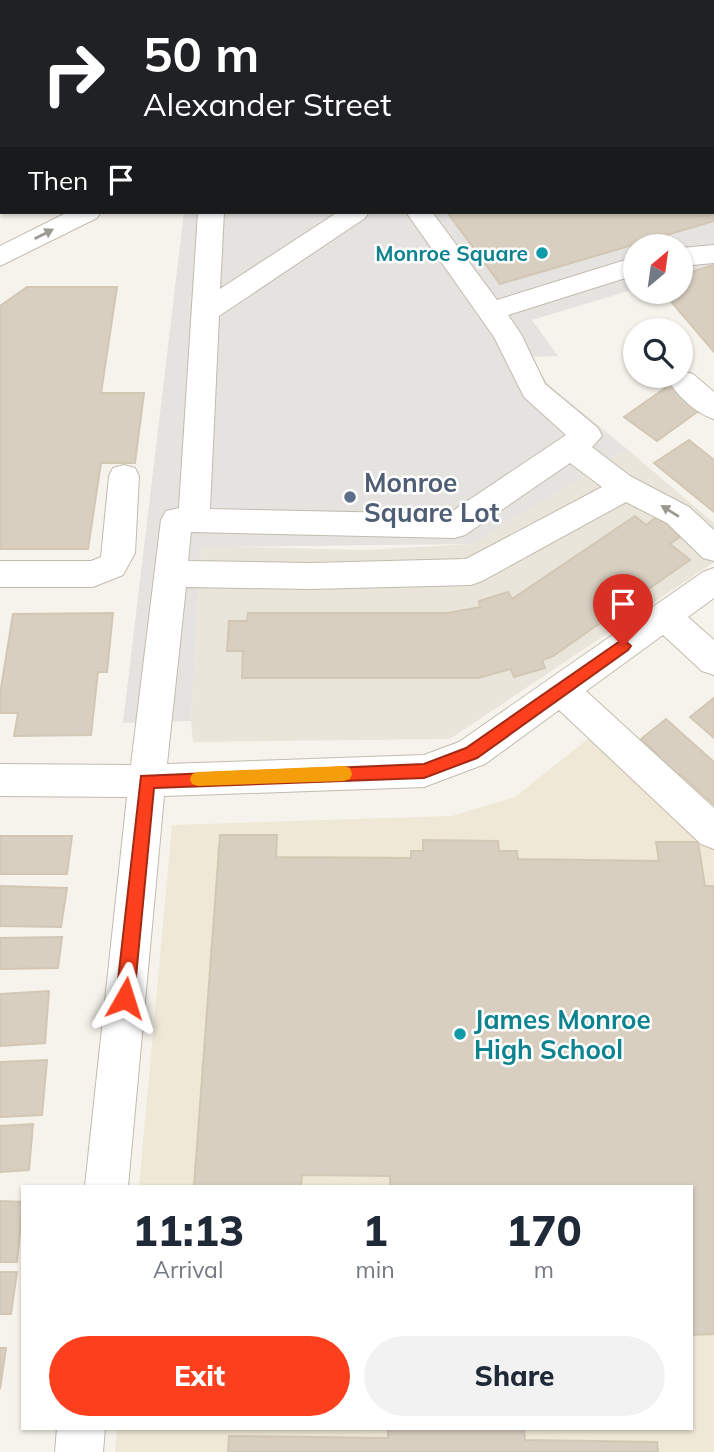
<!DOCTYPE html>
<html lang="en">
<head>
<meta charset="utf-8">
<style>
  body { margin:0; font-family:Mulish,sans-serif; background:#f2f2f3; color:#1f2937; height:100vh; display:flex; flex-direction:column; font-size:26px; white-space:nowrap }
  * { box-sizing:border-box; margin:0 }
  p { font-size:23px; color:#747a83 }
  .icon { flex:none; width:38px; height:38px; fill:none; stroke:currentColor; stroke-width:2; stroke-linecap:round; stroke-linejoin:round }
  .map { position:relative; flex:1; overflow:hidden }
  .side { position:absolute; left:21px; top:1185px; width:672px; height:245px; display:flex; flex-direction:column; background:#fff; border-radius:0px; box-shadow:0 2px 5px #0004 }
  .side>* { flex:none }
  .top-card { position:absolute; left:0px; top:0px; width:714px; height:214px; box-shadow:0 2px 5px #0004; background:#202124; color:#fff; overflow:hidden }
  .needle { width:46px; rotate:29deg }
  .tools { position:absolute; left:623px; top:234px; display:grid; gap:14px }
  .tools a { display:grid; place-items:center; width:70px; height:70px; border-radius:50%; background:#fff; box-shadow:0 2px 5px #0004; font-size:35px }
  .pin { position:absolute; display:grid; place-items:center; width:60px; height:60px; color:#fff; margin:-72px -30px; border-radius:50% 50% 50% 0; rotate:-45deg; box-shadow:0 0 7px #0007 }
  .pin .icon { rotate:45deg }
  .me { position:absolute; width:77px; margin:-38px; rotate:6deg; stroke-linejoin:round; filter:drop-shadow(0 0 5px #0008) }
  .turn { display:flex; align-items:center; gap:24px; height:147px; padding:0 28px; font-size:32px }
  .turn .icon { width:91px; height:91px; stroke-width:2.5 }
  .turn b { display:block; font-size:49px; line-height:60px }
  .then { display:flex; align-items:center; height:66px; padding:0 28px; background:#0003; gap:14px; font-size:26px }
  .eta { display:flex; justify-content:space-evenly; align-items:center; height:119px; text-align:center }
  .eta b { font-size:42px; font-weight:800; line-height:49px }
  .action { display:flex; gap:14px; margin-top:auto; padding:14px 28px }
  .action a { flex:1; height:80px; border-radius:42px; background:#fc3f1d; color:#fff; font-size:28px; font-weight:800; line-height:80px; text-align:center }
  .action a+a { background:#f2f2f3; color:#1f2937 }
  .map>svg:first-child { display:block }
</style>
</head>
<body>
<div class="map">
<svg width="714" height="1452" viewBox="0 0 714 1452">
  <rect width="100%" height="100%" fill="#f6f3ec"/>
  <!-- residential -->
  <path fill="#eae5da" d="M627,449L714,523V562L450,739L193,742L191,721L201,546L363,550L473,544Z"/>
  <!-- education -->
  <path fill="#efe8d6" d="M598,731L714,840V1452H115L117,1428H691V1186H139L172,825L452,816L515,797Z"/>
  <!-- parking -->
  <path fill="#e5e3e0" d="M184,212H447L500,284L714,221V265L681,275V247H635V289L532,320L558,356L529,357L549,385L627,449L473,544L201,547L191,721L123,723Z"/>
  <!-- building -->
  <path fill="#d8cfc1" stroke="#d3c7b4" stroke-width="2" d="M712,194L714,221L500,284L447,212H712Z
    M714,265V352L663,292H681V275Z
    M27,287H117L101,393H144L135,463H101L88,549H0V306Z
    M671,384L704,407L657,441L624,417Z
    M689,440L714,460V512L654,463Z
    M635,516L646,525L658,516L681,536L670,544L690,560L553,656L542,660L545,668L514,677L511,669L478,678H242L243,651H227L229,621H247L248,613H448L480,607L479,601L508,592L512,599Z
    M113,613L107,672H98L91,735L14,736L18,713H0V694L13,614Z
    M714,698V738L690,717Z
    M666,719L714,762V805L680,774L672,781L650,761L658,755L641,739Z
    M220,835H277L276,857L411,858V851H423V840L498,841L499,851H517L518,859L659,861L656,842H698L705,886H713L714,892V1334L691,1335V1186H390V1176L302,1175L301,1186H194Z
    M0,836H72L67,874H0Z
    M0,886L67,888L61,927L0,926Z
    M62,937L58,968L0,969V938Z
    M49,991L45,1043L0,1046V994Z
    M47,1060L42,1115L0,1117V1062Z
    M33,1124L29,1170L0,1172V1126Z
    M0,1201L23,1202L17,1262H0Z
    M0,1272H17L11,1314H0Z
    M0,1348H6L0,1389Z
    M388,1428H524L525,1440L657,1442L658,1452H228L229,1436L388,1438Z"/>
  <g fill="none" stroke-linecap="round" stroke-linejoin="round">
    <defs>
      <path id="minor" d="M200,0H222V2H200Z
        M470,0H498L499,2H471Z
        M513,0H537L512,2Z
        M712,87H714L712,102Z
        M68,212H101L97,218L0,266V246Z
        M198,212H224L220,289L338,212H369L365,218L219,316L210,509L448,514L566,435L524,397L494,337L406,212H432L497,300L635,257V275L508,315L521,334L545,384L598,428L602,436L592,447L630,476L689,507L714,530V561L703,558L667,523L626,502L482,581L471,585L310,589L186,587L167,764L424,755L459,742L703,572L714,568V598L688,617L714,640V675L702,671L663,635L586,691L714,808V849L701,844L559,710L485,764L424,787L164,796L128,1186H85L127,797L0,796V764L131,765L161,520L166,511L179,508ZM570,463L602,487L466,559L310,563L188,561L191,532L454,538L465,535Z
        M714,245V263L681,266V248Z
        M681,371L693,374L714,392V419C697,414 677,396 669,381L671,376H681Z
        M124,465L135,468L139,476L135,553L123,575L93,587H0V561H91L101,557L109,476L113,468Z
        M57,1428H105L103,1452H55Z"/>
      <path id="major" d="M552,0H576L577,2H553Z
        M712,155H714V174L712,173Z"/>
    </defs>
    <!-- minor casing -->
    <use href="#minor" stroke="#c2bbae" stroke-width="2"/>
    <!-- major casing -->
    <use href="#major" stroke="#e6c16a" stroke-width="2"/>
    <!-- minor -->
    <use href="#minor" fill="#fff" fill-rule="evenodd"/>
    <!-- major -->
    <use href="#major" fill="#ffe39c" fill-rule="evenodd"/>
  </g>
  <!-- one-way arrows -->
  <defs><path id="oneway-solid" d="M-6-.8H1V-3.2L6.5 0L1 3.2V.8H-6Z" transform="scale(1.75)"/></defs>
  <g fill="#9c9892">
    <use href="#oneway-solid" transform="translate(44 234) rotate(-27)"/>
    <use href="#oneway-solid" transform="translate(670 511) rotate(-148)"/>
  </g>
  <!-- route -->
  <path fill="#fc3f1d" stroke="#a42913" stroke-width="2" d="M623,639L631,646L628,650L477,758L424,778L154,788L134,998L131,1004L125,1007L119,1004L116,998L141,776L424,764L466,748Z"/>
  <!-- slow -->
  <path fill="#f59e0b" d="M344,766L350,768L352,774L350,779L344,781L198,786L192,784L190,779L192,774L198,772Z"/>
  <!-- markers -->
  <g fill="#0f9aa8" stroke="#fff" stroke-width="2.5">
    <circle cx="542" cy="253" r="7"/>
    <circle cx="460" cy="1034" r="7"/>
  </g>
  <circle fill="#5c6f8a" stroke="#fff" stroke-width="2.5" cx="350" cy="497" r="7"/>
  <g text-anchor="middle" dominant-baseline="central" stroke-width="5" stroke-linejoin="round" paint-order="stroke">
    <!-- far-culture labels -->
    <g font-size="21" font-weight="bold" fill="#0d838f" stroke="#fff" text-anchor="end">
      <text x="528" y="253">Monroe Square</text>
    </g>
    <!-- service labels -->
    <g font-size="26" font-weight="bold" fill="#4e5e75" stroke="#fff" text-anchor="start">
      <text x="364" y="482">Monroe<tspan x="364" dy="30">Square Lot</tspan></text>
    </g>
    <!-- culture labels -->
    <g font-size="26" font-weight="bold" fill="#0d838f" stroke="#fff" text-anchor="start">
      <text x="474" y="1019">James Monroe<tspan x="474" dy="30">High School</tspan></text>
    </g>
  </g>
</svg>
<div class="tools">
<a><svg class="needle" viewBox="-14 -14 28 28"><path d="M0-13l5 13h-10z" fill="#e53935"/><path d="M0 13l5-13h-10z" fill="#747a83"/></svg></a>
<a><svg class="icon" aria-label="search" viewBox="0 0 24 24"><circle cx="10" cy="10" r="6"/><path d="M15 15l6 6"/></svg></a>
</div>
<div class="pin" style="left:623px;top:646px;background:#d93025"><svg class="icon" aria-label="arrive" viewBox="0 0 24 24"><path d="M6 21V4h12l-3 4 3 4H6"/></svg></div>
<svg class="me" style="left:125px;top:998px" viewBox="-20 -20 40 40"><path d="M0-17L14 15 0 8-14 15z" fill="#fc3f1d" stroke="#fff" stroke-width="4"/></svg>
<div class="top-card">
<div class="turn"><svg class="icon" aria-label="right" viewBox="0 0 24 24"><path d="M7 20v-9h11M14 6l5 5-5 5"/></svg><div><b>50 m</b>Alexander Street</div></div>
<div class="then">Then<svg class="icon" aria-label="arrive" viewBox="0 0 24 24"><path d="M6 21V4h12l-3 4 3 4H6"/></svg></div>
</div>
<section class="side">
<div class="eta">
<div><b>11:13</b><p>Arrival</p></div>
<div><b>1</b><p>min</p></div>
<div><b>170</b><p>m</p></div>
</div>
<div class="action"><a>Exit</a><a>Share</a></div>
</section>
</div>
</body>
</html>
